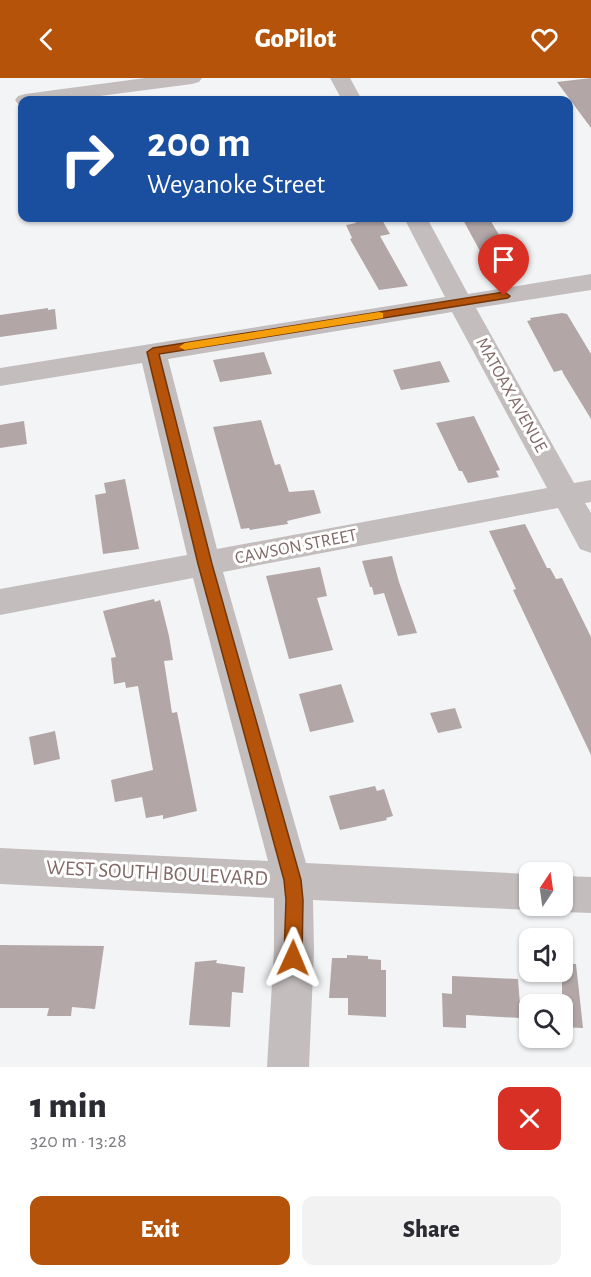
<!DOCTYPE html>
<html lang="en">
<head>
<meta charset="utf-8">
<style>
  body { margin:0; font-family:"Alegreya Sans",sans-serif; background:#f2f2f3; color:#2b2b33; height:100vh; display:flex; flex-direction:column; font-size:22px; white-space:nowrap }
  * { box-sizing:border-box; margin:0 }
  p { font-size:20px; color:#7c7c81 }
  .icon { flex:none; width:33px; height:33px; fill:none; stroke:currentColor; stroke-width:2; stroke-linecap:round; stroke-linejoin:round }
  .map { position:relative; height:989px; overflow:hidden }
  .panel { display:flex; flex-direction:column; background:#fff; flex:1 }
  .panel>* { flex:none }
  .hud { position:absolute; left:18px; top:18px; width:555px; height:126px; border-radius:12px; box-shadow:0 2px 4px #0004; background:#1a4fa0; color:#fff; overflow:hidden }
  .needle { width:39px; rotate:13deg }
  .controls { position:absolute; left:519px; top:784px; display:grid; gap:12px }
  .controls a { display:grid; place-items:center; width:54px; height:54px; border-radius:12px; background:#fff; box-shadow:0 2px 4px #0004; font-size:30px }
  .pin { position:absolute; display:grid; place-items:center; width:51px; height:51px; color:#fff; margin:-62px -26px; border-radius:50% 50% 50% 0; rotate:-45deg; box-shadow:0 0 6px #0007 }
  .pin .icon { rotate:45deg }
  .me { position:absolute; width:66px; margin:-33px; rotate:1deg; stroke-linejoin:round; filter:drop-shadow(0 0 4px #0008) }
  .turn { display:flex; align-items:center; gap:21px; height:126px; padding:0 30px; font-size:27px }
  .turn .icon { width:78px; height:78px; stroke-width:2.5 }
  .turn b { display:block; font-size:42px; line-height:51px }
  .round { display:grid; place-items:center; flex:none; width:63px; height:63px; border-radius:12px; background:#f2f2f3 }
  .summary { display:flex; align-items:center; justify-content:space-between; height:102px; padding:0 30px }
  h1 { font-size:36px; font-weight:800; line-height:45px }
  .action { display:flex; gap:12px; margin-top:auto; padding:12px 30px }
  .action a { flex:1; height:69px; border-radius:12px; background:#b45309; color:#fff; font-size:24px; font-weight:800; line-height:69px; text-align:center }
  .action a+a { background:#f2f2f3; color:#2b2b33 }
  header { display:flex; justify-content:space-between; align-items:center; height:78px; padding:0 30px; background:#b45309; color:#fff; font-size:27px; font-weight:800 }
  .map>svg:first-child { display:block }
</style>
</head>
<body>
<header><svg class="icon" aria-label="back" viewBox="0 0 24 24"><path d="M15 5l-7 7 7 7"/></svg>GoPilot<svg class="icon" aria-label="heart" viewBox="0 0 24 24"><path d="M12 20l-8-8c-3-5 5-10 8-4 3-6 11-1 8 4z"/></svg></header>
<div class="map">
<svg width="591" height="989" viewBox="0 0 591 989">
  <rect width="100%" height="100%" fill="#f3f4f6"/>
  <!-- building -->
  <path fill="#b2a6a6" d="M591,0V50L557,4Z
    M353,140H381L390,156L380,158L408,208L379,212L350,161L352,160L346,147L356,145Z
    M462,140H489L519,191L492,195Z
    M48,230V232L55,231L57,251L0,259V237Z
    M562,235L567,236L591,276V341L563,295L562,292L554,294L527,243L531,242L530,240Z
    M264,274L272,296L220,304L213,282Z
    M440,283L450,304L401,312L393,292Z
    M474,338L500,392L496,393L499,399L468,405L462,393H459L436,345Z
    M261,342L275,387L280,386L289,414L314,412L321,435L287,443L288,446L250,452L249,450L241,451L213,349Z
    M24,343L27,366L0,370V347Z
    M125,401L139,471L103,476L95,417L106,415L104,405Z
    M525,446L547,490H550L556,501L562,500L591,559V677L513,512L516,511L489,453Z
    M392,478L399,504L417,555L398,558L384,515L374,517L372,509H370L362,483Z
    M320,489L327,518L317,520L333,572L289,581L266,498Z
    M154,521L155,524L160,522L169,558L173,582L164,583L172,635L177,634L197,733L163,741V737L146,740L142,719L115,724L111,702L153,692L138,608L126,610L125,604L114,606L111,580L116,579L103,533Z
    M341,606L354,644L310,654L299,616Z
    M455,630L462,650L438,655L430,635Z
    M55,653L60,681L34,687L29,659Z
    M375,708L377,713L384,711L393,738L386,740L387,742L340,752L329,718Z
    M0,867L104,868L95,931L72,929L71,938H47L49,930H0Z
    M347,877L368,878V881L381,882V892H386V939L348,937V920H329L332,880H347Z
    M217,882L216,885L245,889L243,915L232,914L230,949L189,947L195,884Z
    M562,886H576L583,950L562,949Z
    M452,898L518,901L521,940L466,937V950L443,949L442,915L452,916Z"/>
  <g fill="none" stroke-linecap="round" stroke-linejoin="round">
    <!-- minor -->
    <path fill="#c4bdbd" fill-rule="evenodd" d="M145,0H202L199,4L192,6L69,22H22V28L18,26L15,22L18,18L25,16Z
      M330,0H350L362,22H342Z
      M404,140H427L468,216L591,196V212L476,230L574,405L591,402V424L585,425L591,435V475L580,471L558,430L223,494L306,785L530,796V828H541L530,832L313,822L314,872L309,989H267L274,872V820L0,806V770L268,783L193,500L0,537V511L187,477L142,285L0,308V290L445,219ZM452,234L547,410L217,471L168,281Z
      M562,798L591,799V835L562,834L548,829L562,828Z"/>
  </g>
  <!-- route -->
  <path fill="#b45309" stroke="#753606" stroke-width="1.5" d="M504,214L510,218L508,220L159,276L212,486L301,802L303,822L302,880L299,887L293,889L287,887L284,880L286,822L284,802L198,486L147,274L153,270Z"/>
  <!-- slow -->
  <path fill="#f59e0b" d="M379,234L383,235V240L185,272L179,269L185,265Z"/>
  <g text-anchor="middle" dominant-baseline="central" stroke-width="6" stroke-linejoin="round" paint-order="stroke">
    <!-- street labels -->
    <g font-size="18" fill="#816967" stroke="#fff">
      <text transform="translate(511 317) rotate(61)">MATOAX AVENUE</text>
      <text transform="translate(296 469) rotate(-11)">CAWSON STREET</text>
    </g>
    <!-- near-street labels -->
    <g font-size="21" fill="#816967" stroke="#fff">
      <text transform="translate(157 795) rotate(3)">WEST SOUTH BOULEVARD</text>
    </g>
  </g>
</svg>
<div class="controls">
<a><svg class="needle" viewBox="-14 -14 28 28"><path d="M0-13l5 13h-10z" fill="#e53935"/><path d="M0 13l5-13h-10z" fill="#7c7c81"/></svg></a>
<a><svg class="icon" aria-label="sound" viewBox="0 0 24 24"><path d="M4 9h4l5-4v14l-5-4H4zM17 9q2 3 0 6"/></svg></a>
<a><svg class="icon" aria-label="search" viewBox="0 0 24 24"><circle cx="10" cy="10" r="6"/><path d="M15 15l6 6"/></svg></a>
</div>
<div class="pin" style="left:504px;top:218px;background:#d93025"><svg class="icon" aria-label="arrive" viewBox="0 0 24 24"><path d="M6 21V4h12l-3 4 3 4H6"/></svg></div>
<svg class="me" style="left:293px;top:880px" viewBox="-20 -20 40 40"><path d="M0-17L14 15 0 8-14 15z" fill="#b45309" stroke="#fff" stroke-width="4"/></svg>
<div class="hud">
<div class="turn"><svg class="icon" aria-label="right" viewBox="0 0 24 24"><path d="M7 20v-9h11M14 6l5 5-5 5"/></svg><div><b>200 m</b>Weyanoke Street</div></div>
</div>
</div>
<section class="panel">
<div class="summary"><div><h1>1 min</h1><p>320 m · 13:28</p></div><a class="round" style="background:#d93025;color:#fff"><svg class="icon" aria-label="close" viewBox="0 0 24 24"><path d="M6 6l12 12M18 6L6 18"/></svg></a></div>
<div class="action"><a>Exit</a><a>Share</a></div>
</section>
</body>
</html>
